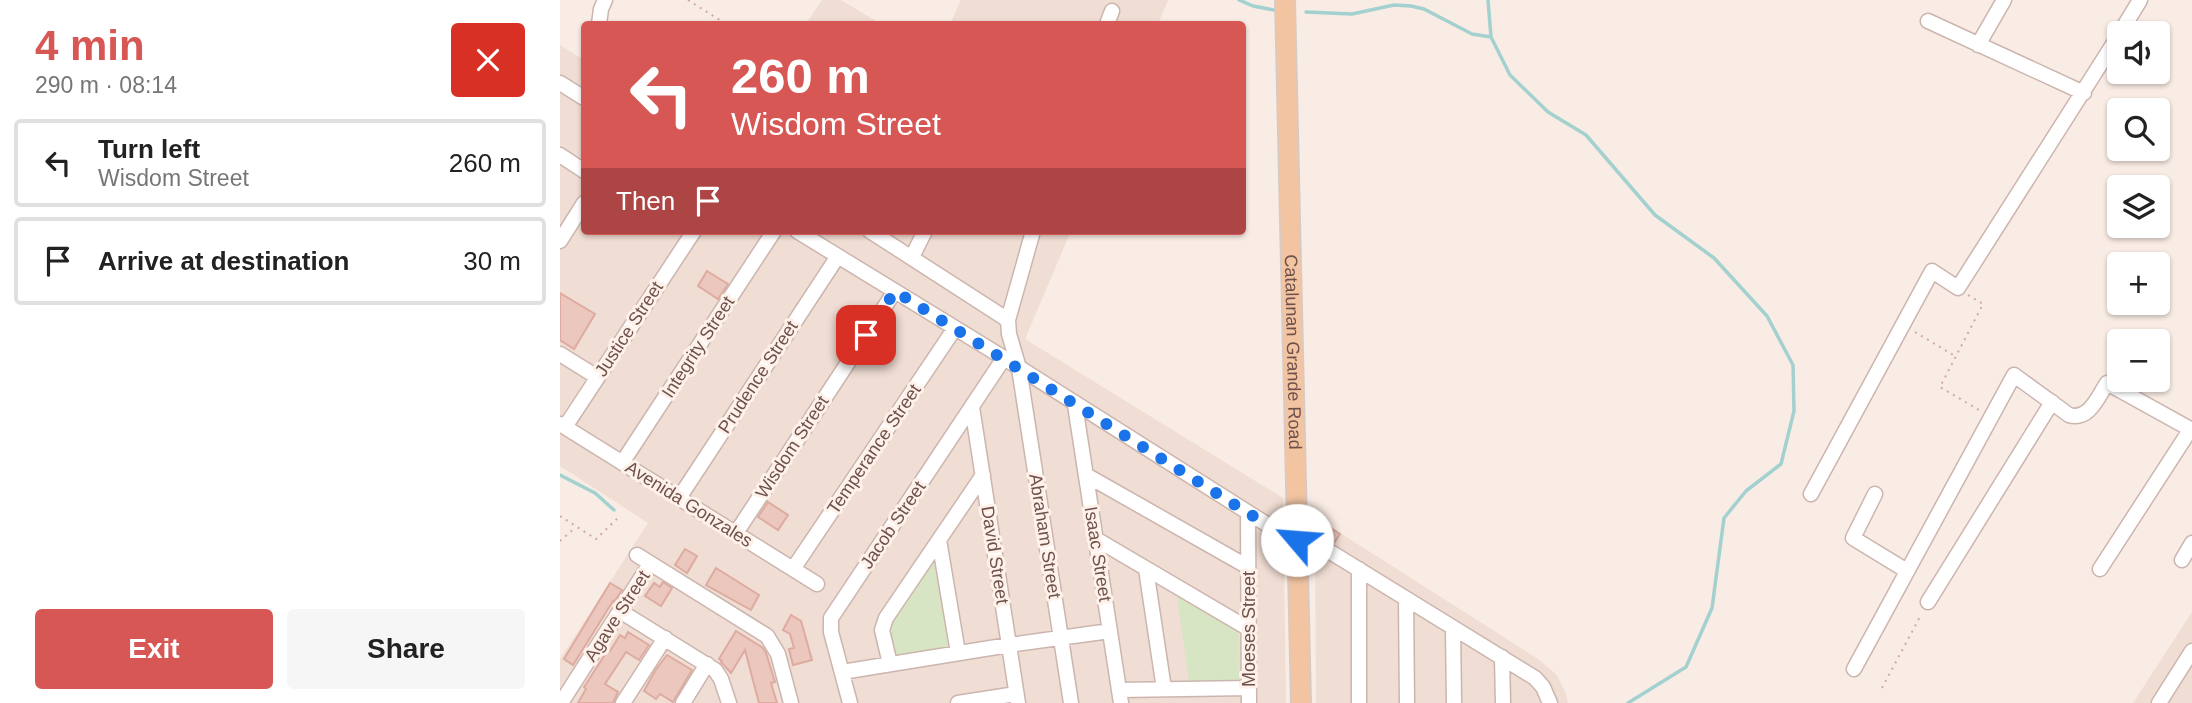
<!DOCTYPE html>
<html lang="en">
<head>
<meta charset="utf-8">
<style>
  body { margin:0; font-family:Helvetica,sans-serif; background:#f6f6f6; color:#222; height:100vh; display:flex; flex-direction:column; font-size:26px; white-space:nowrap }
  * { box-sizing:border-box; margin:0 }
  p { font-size:23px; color:#767676 }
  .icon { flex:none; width:38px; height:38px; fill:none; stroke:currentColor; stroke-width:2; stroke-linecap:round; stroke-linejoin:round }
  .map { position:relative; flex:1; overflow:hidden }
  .panel { display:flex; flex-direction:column; background:#fff; width:560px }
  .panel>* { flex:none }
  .guide { position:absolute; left:21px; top:21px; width:665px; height:214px; border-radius:7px; box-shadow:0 2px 5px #0004; background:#d75755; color:#fff; overflow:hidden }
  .buttons { position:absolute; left:1547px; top:21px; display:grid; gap:14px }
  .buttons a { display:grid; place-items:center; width:63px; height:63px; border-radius:7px; background:#fff; box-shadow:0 2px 5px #0004; font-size:35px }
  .pin { position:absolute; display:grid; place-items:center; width:60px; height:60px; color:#fff; margin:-30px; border-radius:14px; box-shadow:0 4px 10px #0006 }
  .me { position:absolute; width:77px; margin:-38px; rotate:297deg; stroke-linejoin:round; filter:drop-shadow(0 0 5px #0008) }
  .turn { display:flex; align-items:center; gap:24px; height:147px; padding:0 35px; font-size:32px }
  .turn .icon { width:91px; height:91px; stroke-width:2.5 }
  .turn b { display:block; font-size:49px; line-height:60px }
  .then { display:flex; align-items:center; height:66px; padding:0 35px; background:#0003; gap:14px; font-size:26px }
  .round { display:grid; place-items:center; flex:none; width:74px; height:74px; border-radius:7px; background:#f6f6f6 }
  .summary { display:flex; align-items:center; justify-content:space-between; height:119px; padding:0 35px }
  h1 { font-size:42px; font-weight:800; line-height:52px; color:#d75755 }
  .primary-button { display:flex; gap:14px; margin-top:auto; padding:14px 35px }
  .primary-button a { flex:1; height:80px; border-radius:7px; background:#d75755; color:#fff; font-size:28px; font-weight:800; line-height:80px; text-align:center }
  .primary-button a+a { background:#f6f6f6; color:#222 }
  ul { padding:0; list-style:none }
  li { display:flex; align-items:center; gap:21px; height:88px; margin:0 14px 10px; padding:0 21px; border:4px solid #e0e0e0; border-radius:7px }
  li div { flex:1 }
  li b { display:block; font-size:26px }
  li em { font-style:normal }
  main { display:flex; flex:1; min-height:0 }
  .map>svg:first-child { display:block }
</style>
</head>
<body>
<main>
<section class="panel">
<div class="summary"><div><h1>4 min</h1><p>290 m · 08:14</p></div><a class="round" style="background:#d93025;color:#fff"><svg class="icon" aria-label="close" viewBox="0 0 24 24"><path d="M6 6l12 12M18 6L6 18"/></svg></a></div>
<ul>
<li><svg class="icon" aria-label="left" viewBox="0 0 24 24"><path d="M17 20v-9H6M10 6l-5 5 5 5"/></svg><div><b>Turn left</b><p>Wisdom Street</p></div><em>260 m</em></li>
<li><svg class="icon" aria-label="arrive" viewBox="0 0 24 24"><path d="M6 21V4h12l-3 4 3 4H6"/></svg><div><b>Arrive at destination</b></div><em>30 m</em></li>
</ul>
<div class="primary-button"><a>Exit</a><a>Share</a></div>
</section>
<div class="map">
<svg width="1632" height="703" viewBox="0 0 1632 703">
  <rect width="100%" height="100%" fill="#f9ece4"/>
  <!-- residential -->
  <path fill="#f0ddd3" d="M262,0H281L321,24H246Z
    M401,0H608L598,24H395L391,22Z
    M0,45L24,60V231H511L465,339L723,498L726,703H0V659L88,523L0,466Z
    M755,517L978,659L997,675L1006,694L1008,703H756Z
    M1632,612V703H1573Z"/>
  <!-- green -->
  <path fill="#d8e5c4" d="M375,557L390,646L389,648L338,656C330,647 329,632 332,621Z
    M619,596L677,631L679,637L680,679L677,683L629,681L617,597Z"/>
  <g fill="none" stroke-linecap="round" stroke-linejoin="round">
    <!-- stream -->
    <path stroke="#a2d1cf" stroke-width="3.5" d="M679,0L693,6L719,11
      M928,0L931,37L950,75L988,112L1026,135L1095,215L1154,258L1207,316L1233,365L1234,411L1221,464L1186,491L1164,518L1152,608L1126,667L1068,703
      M746,12L792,14L834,5L851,6L864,9L912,34L931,37
      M0,475L35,493L54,510"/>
  </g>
  <!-- building -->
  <path fill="#ecc7be" stroke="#ddaba0" stroke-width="2" d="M147,271L168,284L158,299L138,286Z
    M0,293L35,314L14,349L0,340Z
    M208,502L228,515L218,530L198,517Z
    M755,518L780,534L774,543L758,536L759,534L755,532Z
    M125,549L137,556L127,573L115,565Z
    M156,568L199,595L191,610L146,585Z
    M103,582L112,588L101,606L85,596L94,583L100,587Z
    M50,583L62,590L54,602L53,601L13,665L4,659Z
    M231,615L241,621L252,660L233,665L229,649L234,648L230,634L223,630Z
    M176,631L203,648L206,653L215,682L211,683L217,703H199L185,650L171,673L161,662L162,661L159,659Z
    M68,632L89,645L79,660L66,652L45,684L58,692L53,703H18L26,689L24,687L48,650L50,651L60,635L65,638Z
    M107,655L132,670L113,702L100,694L96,699L84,691L95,671Z"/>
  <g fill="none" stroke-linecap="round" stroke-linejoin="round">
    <defs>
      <path id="minor" d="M1368,21L1524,93
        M39,24L41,9L45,0
        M547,24L552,11
        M1560,33L1580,0
        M1418,45L1444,0
        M0,83L24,98
        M0,155L24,171
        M237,231L444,358L708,525L737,540L764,548L975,678L983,687L990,703
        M310,231L448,320
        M473,231L448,320L449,334L459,368L511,703
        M0,241L24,203
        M352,257L365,231
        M0,354L37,377
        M515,405L561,703
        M412,407L458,703
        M0,424L257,584
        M5,427L134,231
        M62,463L214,231
        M526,475L688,567
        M1251,494L1372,271L1398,288L1559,35
        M1315,494L1293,538L1347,571
        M119,498L278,256
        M688,513L689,703
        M176,533L335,291
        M536,539L689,629
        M379,540L398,653
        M77,555L207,636L218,654L231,703
        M1622,560L1632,543
        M233,569L395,328
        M586,569L604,689
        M799,569V703
        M1540,569L1630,430
        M846,599L847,703
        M1368,602L1492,402
        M60,611L155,670L161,679L169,703
        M893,628L894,703
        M942,657L943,703
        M330,664L322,630L326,618L423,475
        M1294,669L1454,375L1509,415C1529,421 1538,397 1547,383L1632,430
        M282,672L449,645L550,631
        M559,690L689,688
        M1,703L90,564
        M63,703L105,638
        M123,703L147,664
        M290,703L271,632V618L444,358
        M398,703L456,694
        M1599,703L1632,651"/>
      <g id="major">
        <path id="s1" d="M725,0L741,703"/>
      </g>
    </defs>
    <!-- minor casing -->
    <use href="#minor" stroke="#ccb5ae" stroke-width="17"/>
    <!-- major casing -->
    <use href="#major" stroke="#d4cbc9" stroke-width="22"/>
    <!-- path -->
    <path stroke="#d0aaa2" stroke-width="2" stroke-dasharray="2 5" stroke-linecap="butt" d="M128,0L166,24
      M1408,295L1423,304L1380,387L1419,410
      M1355,332L1395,356
      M0,516L36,539L60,516
      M0,541L15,528
      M1322,688L1361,615"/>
    <!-- minor -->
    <use href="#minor" stroke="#fff" stroke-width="14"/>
    <!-- major -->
    <use href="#major" stroke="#f2c4a2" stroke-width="19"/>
  </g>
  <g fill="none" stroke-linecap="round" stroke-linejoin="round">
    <!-- route -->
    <path stroke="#1a73e8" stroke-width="12" stroke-dasharray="0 21.6" d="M306,335L335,291L688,513L723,534L737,540"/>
  </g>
  <g text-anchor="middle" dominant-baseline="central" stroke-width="6" stroke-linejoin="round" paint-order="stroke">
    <!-- street labels -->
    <g font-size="18" fill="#6f514c" stroke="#fdf1e9">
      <text transform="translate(69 329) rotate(-57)">Justice Street</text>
      <text transform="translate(138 347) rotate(-57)">Integrity Street</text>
      <text stroke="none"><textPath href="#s1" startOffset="352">Catalunan Grande Road</textPath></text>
      <text transform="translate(198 377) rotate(-57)">Prudence Street</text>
      <text transform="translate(232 447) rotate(-57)">Wisdom Street</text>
      <text transform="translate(314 449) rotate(-56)">Temperance Street</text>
      <text transform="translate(129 504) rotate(32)">Avenida Gonzales</text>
      <text transform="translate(333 525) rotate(-56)">Jacob Street</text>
      <text transform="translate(485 536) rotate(81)">Abraham Street</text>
      <text transform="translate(538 554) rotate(81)">Isaac Street</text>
      <text transform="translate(435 555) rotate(81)">David Street</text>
      <text transform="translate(57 616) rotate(-57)">Agave Street</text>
      <text transform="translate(689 629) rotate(-90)">Moeses Street</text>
    </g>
  </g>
</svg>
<div class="buttons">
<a><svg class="icon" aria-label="sound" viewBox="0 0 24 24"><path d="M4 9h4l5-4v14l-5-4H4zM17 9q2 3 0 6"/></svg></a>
<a><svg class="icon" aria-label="search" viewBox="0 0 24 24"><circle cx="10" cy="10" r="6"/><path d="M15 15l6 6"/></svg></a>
<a><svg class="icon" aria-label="layers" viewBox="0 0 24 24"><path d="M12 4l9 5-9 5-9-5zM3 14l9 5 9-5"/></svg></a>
<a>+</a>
<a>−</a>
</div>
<div class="pin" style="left:306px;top:335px;background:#d93025"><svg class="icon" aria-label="arrive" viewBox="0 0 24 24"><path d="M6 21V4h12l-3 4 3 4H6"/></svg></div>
<svg class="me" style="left:737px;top:540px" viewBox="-20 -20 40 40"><circle r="19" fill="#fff"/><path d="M0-13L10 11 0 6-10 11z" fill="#1a73e8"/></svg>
<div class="guide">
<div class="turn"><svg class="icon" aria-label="left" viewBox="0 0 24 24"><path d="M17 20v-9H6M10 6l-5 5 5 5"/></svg><div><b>260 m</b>Wisdom Street</div></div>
<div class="then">Then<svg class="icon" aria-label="arrive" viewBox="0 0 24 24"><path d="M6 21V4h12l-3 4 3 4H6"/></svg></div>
</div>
</div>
</main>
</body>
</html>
